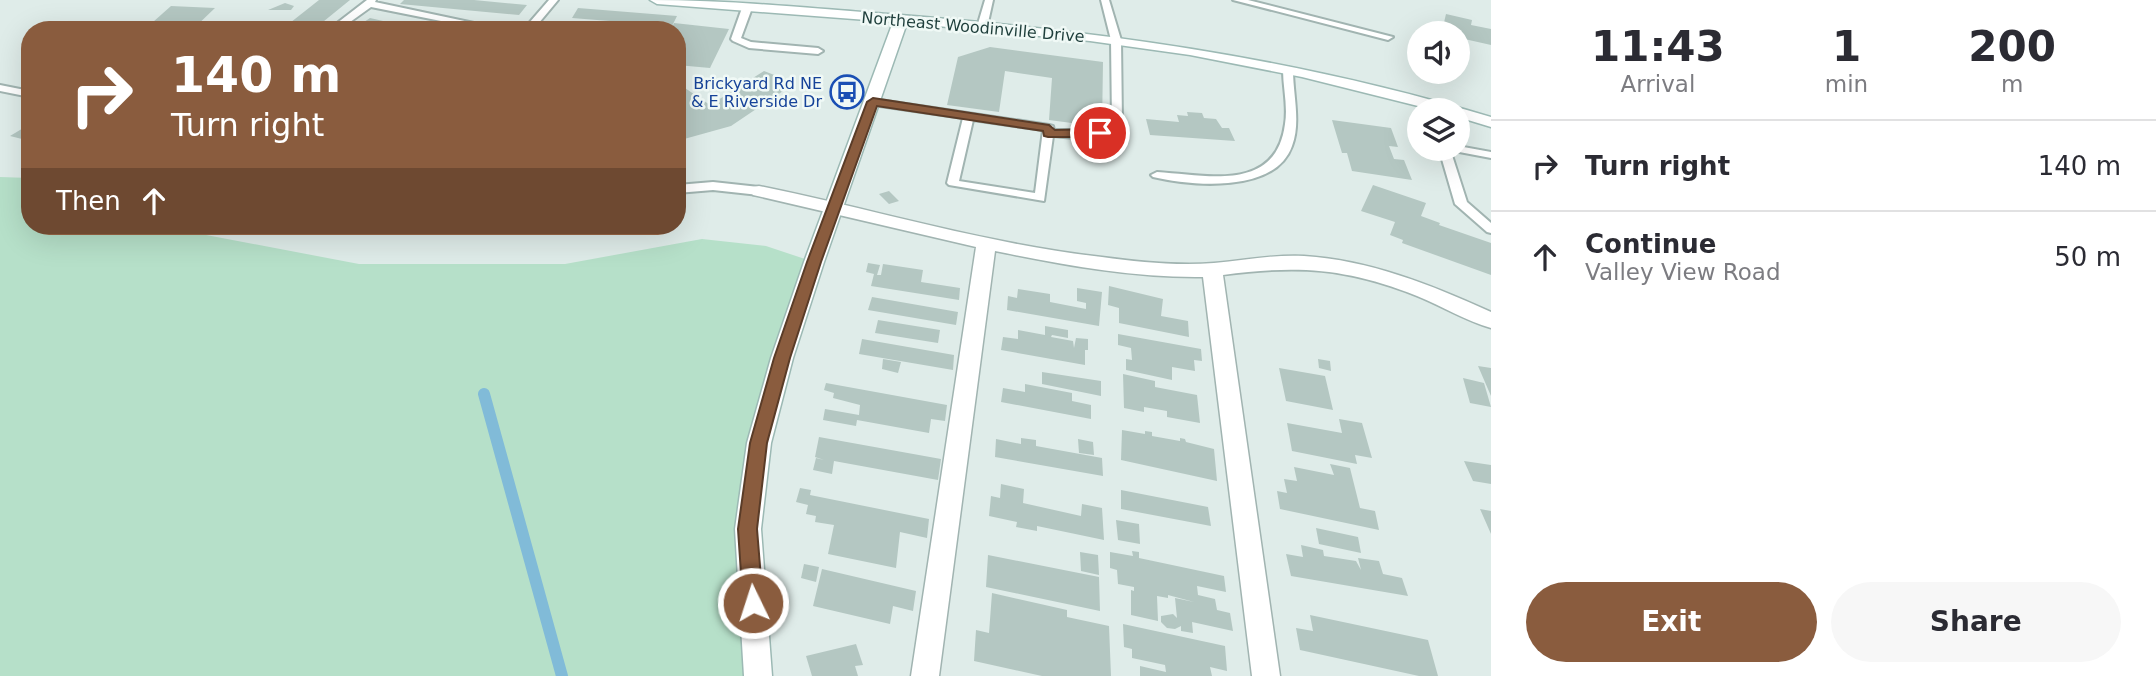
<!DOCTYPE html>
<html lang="en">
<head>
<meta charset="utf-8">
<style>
  body { margin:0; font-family:"DejaVu Sans",sans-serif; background:#f7f7f7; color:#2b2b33; height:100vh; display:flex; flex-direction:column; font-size:26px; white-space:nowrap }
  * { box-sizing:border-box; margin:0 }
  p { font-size:23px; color:#7c7c81 }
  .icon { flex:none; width:38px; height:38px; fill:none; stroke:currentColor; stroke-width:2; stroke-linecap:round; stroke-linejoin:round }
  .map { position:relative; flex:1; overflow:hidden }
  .drawer { display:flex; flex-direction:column; background:#fff; width:665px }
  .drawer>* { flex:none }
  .top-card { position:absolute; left:21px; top:21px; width:665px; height:214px; border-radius:28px; box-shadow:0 7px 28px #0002; background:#8a5c3e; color:#fff; overflow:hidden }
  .tools { position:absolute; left:1407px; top:21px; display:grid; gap:14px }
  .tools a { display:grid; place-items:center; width:63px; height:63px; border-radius:50%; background:#fff; box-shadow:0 7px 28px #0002; font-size:35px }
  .pin { position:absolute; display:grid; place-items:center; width:60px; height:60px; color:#fff; margin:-30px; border:4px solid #fff; border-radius:50%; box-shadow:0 2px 7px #0007 }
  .me { position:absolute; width:77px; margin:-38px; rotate:356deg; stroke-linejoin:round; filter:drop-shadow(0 0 5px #0008) }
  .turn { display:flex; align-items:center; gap:24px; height:147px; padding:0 35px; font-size:32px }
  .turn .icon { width:91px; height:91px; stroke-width:2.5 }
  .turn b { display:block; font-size:49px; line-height:60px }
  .then { display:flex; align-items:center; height:66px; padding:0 35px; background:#0003; gap:14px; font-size:26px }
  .eta { display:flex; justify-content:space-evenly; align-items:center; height:119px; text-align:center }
  .eta b { font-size:42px; font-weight:600; line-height:49px }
  .cta { display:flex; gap:14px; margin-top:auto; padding:14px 35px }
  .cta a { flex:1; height:80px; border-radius:42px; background:#8a5c3e; color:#fff; font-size:28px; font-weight:600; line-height:80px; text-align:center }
  .cta a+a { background:#f7f7f7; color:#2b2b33 }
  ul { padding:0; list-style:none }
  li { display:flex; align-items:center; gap:21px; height:91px; padding:0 35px; border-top:2px solid #e1e1e2 }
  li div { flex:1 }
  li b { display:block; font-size:26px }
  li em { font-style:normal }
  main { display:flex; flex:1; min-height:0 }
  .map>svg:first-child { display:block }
</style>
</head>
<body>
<main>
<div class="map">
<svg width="1491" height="676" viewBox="0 0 1491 676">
  <rect width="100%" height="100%" fill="#dfece9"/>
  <!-- green -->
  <path fill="#b6e0c9" d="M0,177L30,178V226H159L359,264H565L702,239L766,246L814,262L759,443L758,676H0Z"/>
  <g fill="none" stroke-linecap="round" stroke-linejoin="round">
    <!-- stream -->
    <path stroke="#81bbd8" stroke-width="12" d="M484,394L562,676"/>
  </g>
  <!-- building -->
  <path fill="#b4c7c2" d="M319,0H350L313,30H281Z
    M404,0H474L527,5L519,15L400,4Z
    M285,3L294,6L291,10H268Z
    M171,6L215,8L192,30H144Z
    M578,8L677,16L672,26L572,18Z
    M1446,14L1472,20L1471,25L1491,29V45L1460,38L1458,33L1442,31Z
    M370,18L418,29V30H352Z
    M674,23L729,29L710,68L677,65V30H671Z
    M990,47L1103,62L1102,127L1049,120L1052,78L1005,71L999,112L947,105L958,57Z
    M764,71L795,83L731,126L677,141V88L682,86L710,105Z
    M1187,112L1202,113L1204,118L1216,119L1222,128H1229L1235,141L1150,135L1146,119L1179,122L1177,115L1188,116Z
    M1332,120L1391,128L1398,147L1389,146L1394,159L1404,160L1412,180L1352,171L1347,153H1342Z
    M30,124V141L10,136Z
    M1373,185L1426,203L1421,216L1440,223L1439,225L1491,243V275L1402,243L1403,240L1390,235L1395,222L1361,211Z
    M889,191L899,201L889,204L879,194Z
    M868,263L880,265L877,275H881L883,264L923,270L921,282L960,288L959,300L871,286L874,274L866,272Z
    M1109,286L1163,299L1161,316L1188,321L1189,337L1119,323V308L1108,305Z
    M1077,288L1102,292L1099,326L1007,310L1008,296L1017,298L1018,289L1050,294V302L1086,309V303L1077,301Z
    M872,297L958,312L956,325L868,310Z
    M878,320L940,330L938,343L875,333Z
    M1045,326L1068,330V338L1052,335L1051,337L1073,341L1074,348L1076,338L1088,339V350H1085V365L1001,350L1003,337L1018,339V330L1045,335Z
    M1118,334L1201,349L1202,361L1194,360L1195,371L1172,367V380L1126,370V359L1132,360L1131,348L1118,345Z
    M862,339L954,355L953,370L859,354Z
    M883,359L901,362L898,373L882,369Z
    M1318,359L1330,361L1331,371L1319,368Z
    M1478,366L1491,368V396Z
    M1279,368L1325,376L1333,410L1286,401Z
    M1042,372L1101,381V396L1042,384Z
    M1123,374L1155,381V387L1197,395L1200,423L1167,417V411L1144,407V412L1124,408Z
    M1463,378L1484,383L1491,407L1470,403Z
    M826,383L947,405L945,421L931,419L929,433L857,420L856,426L823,420L825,409L859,415L860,405L833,398L834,393L824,390Z
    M1025,384L1072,393V401L1091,405V419L1001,402L1003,388L1025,392Z
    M1339,419L1362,423L1372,458L1355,455L1357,464L1292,451L1287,423L1342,433Z
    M1122,430L1145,434V431L1152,432V436L1180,441V438L1185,439L1186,442L1214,449L1217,481L1121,460Z
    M819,437L941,459L938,480L834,461L832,474L813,470L816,458L824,460L815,457Z
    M1021,438L1036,440V446L1102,458L1103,476L995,457L996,439L1021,444Z
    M1078,439L1093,442L1094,455L1079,453Z
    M1464,461L1491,465V484L1473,481Z
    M1330,464L1350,468L1360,508L1375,511L1379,530L1280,509L1277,491L1287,493L1284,479L1297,481L1294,467L1334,475Z
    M1001,484L1024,489L1023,503L1081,516L1082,504L1102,508L1104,540L1037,526V531L1016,527L1017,522L989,516L991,496L1000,498Z
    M800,488L811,490L810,495L929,519L927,538L900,532L896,568L828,554L834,525L815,522L816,516L806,514L808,505L796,502Z
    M1121,490L1208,507L1211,526L1121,509Z
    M1480,509L1491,511V534Z
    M1116,520L1139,524L1140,544L1118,540Z
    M1316,528L1358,537L1361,553L1319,544Z
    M1301,545L1323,550L1324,556L1356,561L1361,570L1358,558L1379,561L1383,574L1402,578L1408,596L1291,576L1286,554L1303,557Z
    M1132,551L1139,552V558L1224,576L1226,592L1197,586L1198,595L1215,599L1217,610L1230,613L1233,631L1192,622L1193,633L1181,631V626L1175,629L1167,628L1161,622V616L1173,614L1177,618L1175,598L1194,602L1168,595V598L1157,596L1158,621L1131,615V590L1134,591V587L1118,584L1117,570L1110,568V552L1133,556Z
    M1080,552L1098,555L1099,575L1081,571Z
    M988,555L1099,577L1100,611L986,587Z
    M804,564L819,567L816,582L801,578Z
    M822,569L916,591L913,611L893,606L890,624L813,606Z
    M992,593L1067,610V617L1109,626L1111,676H1042L974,661L976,630L989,633Z
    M1310,615L1428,640L1438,676H1419L1300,650L1296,628L1313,631Z
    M1123,624L1225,646L1227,671L1210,667L1212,676H1140V666L1166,672L1165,665L1132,658V649L1124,647Z
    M856,644L863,665L855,666L858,676H812L806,656Z"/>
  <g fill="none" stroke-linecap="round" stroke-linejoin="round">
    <defs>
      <path id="lane" d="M367,0H376L375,2L507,30H486L371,7L339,30H328Z
        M549,0H558L533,30H523Z
        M985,0H993L987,27L982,30L977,27Z
        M1101,0H1109L1121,40L1122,123C1105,143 1077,138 1053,136L1044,201L949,185L947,183L963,118L873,105L868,102L873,99L1049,125L1053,126L1054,130H1095L1112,122L1111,40ZM973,120L1043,130L1035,193L959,181Z
        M1233,0H1248L1393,37L1388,40Z
        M747,5L752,8L741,38L751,42L818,48L823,51L818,54L749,48L733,41L731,39L742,8Z
        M1288,67L1293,70C1293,95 1301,122 1292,146C1275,194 1192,186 1153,177L1151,175L1157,172C1207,175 1276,193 1285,124C1288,106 1283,88 1283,70Z
        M0,85L30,91V97L0,91Z
        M1458,146L1491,152V158L1454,151L1453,149H1458Z
        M1439,149H1450L1467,202L1491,223V233L1487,232L1455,204Z
        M713,182L759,187L765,191L759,195L713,190L677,193V185Z"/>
      <path id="street" d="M759,186C873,209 986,244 1102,257C1139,262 1177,266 1214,263C1244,261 1273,254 1304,256C1369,260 1432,285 1491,312V328C1466,321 1442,306 1417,296C1346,268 1298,265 1223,275L1280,676H1252L1203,277C1133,278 1063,265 995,251L939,676H911L976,247L753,195L750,191L753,187Z"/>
      <path id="secondary" d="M650,0C730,0 809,8 888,14C1094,30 1293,57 1491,117V127L1458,117V110H1434L1302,77L1190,55L1090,41L907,23L824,262L793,358L771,443L761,529L772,676H744L735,529L747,443L771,358L804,262L893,22L657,4Z"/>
    </defs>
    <!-- lane casing -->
    <use href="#lane" stroke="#a1b4b1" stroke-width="4"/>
    <!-- street casing -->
    <use href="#street" stroke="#a1b4b1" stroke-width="3"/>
    <!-- secondary casing -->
    <use href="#secondary" stroke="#9cb9b4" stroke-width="3"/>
    <!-- lane -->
    <use href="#lane" fill="#fff" fill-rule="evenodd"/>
    <!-- street -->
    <use href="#street" fill="#fff" fill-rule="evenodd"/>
    <!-- secondary -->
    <use href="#secondary" fill="#fff" fill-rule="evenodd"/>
  </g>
  <!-- route -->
  <path fill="#8a5c3e" stroke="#5a3c28" stroke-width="2" d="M873,98L1049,125L1055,130L1100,129L1106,133L1100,137H1048L1044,136L1043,131L877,106L821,262L790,358L767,443L757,529L763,603L760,609L753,612L746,609L743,603L738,529L750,443L774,358L807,262L867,102Z"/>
  <!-- icons -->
  <defs>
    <symbol id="bus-ring" viewBox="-11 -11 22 22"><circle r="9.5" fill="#f0f9f6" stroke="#1a4fb4" stroke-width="1.5"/><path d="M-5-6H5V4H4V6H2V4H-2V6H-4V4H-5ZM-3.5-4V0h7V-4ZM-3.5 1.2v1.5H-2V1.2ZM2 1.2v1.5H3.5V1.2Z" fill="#1a4fb4"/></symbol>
  </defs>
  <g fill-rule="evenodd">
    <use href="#bus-ring" x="828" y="73" width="38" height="38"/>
  </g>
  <g text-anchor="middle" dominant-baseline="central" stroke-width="5" stroke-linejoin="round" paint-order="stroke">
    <!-- far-street labels -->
    <g font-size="16" fill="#1e3e3b" stroke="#f0f9f6">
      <text transform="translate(973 27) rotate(5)">Northeast Woodinville Drive</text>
    </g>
    <!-- far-transit labels -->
    <g font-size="16" fill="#164399" stroke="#f0f9f6" text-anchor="end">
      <text x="822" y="83">Brickyard Rd NE<tspan x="822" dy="18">&amp; E Riverside Dr</tspan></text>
    </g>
  </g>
</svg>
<div class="tools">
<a><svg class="icon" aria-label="sound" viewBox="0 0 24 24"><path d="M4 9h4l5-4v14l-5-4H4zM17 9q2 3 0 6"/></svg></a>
<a><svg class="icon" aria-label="layers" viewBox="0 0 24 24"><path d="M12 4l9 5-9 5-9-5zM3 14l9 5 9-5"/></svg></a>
</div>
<div class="pin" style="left:1100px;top:133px;background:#d93025"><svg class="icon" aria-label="arrive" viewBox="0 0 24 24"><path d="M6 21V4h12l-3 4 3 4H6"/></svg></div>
<svg class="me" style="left:753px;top:603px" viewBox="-20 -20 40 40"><circle r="17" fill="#8a5c3e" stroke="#fff" stroke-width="3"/><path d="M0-11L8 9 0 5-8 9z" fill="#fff"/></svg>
<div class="top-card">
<div class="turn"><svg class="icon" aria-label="right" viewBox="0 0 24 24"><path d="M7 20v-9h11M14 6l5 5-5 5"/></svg><div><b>140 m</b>Turn right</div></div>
<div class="then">Then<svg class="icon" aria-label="ahead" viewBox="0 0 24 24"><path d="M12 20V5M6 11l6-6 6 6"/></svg></div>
</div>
</div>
<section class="drawer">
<div class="eta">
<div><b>11:43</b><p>Arrival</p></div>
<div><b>1</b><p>min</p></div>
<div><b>200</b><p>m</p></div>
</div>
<ul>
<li><svg class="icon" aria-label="right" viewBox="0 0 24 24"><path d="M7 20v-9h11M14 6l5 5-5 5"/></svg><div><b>Turn right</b></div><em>140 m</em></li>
<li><svg class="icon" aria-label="ahead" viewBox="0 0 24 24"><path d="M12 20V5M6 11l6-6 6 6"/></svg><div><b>Continue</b><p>Valley View Road</p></div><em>50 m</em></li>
</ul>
<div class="cta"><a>Exit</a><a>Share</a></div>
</section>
</main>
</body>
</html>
